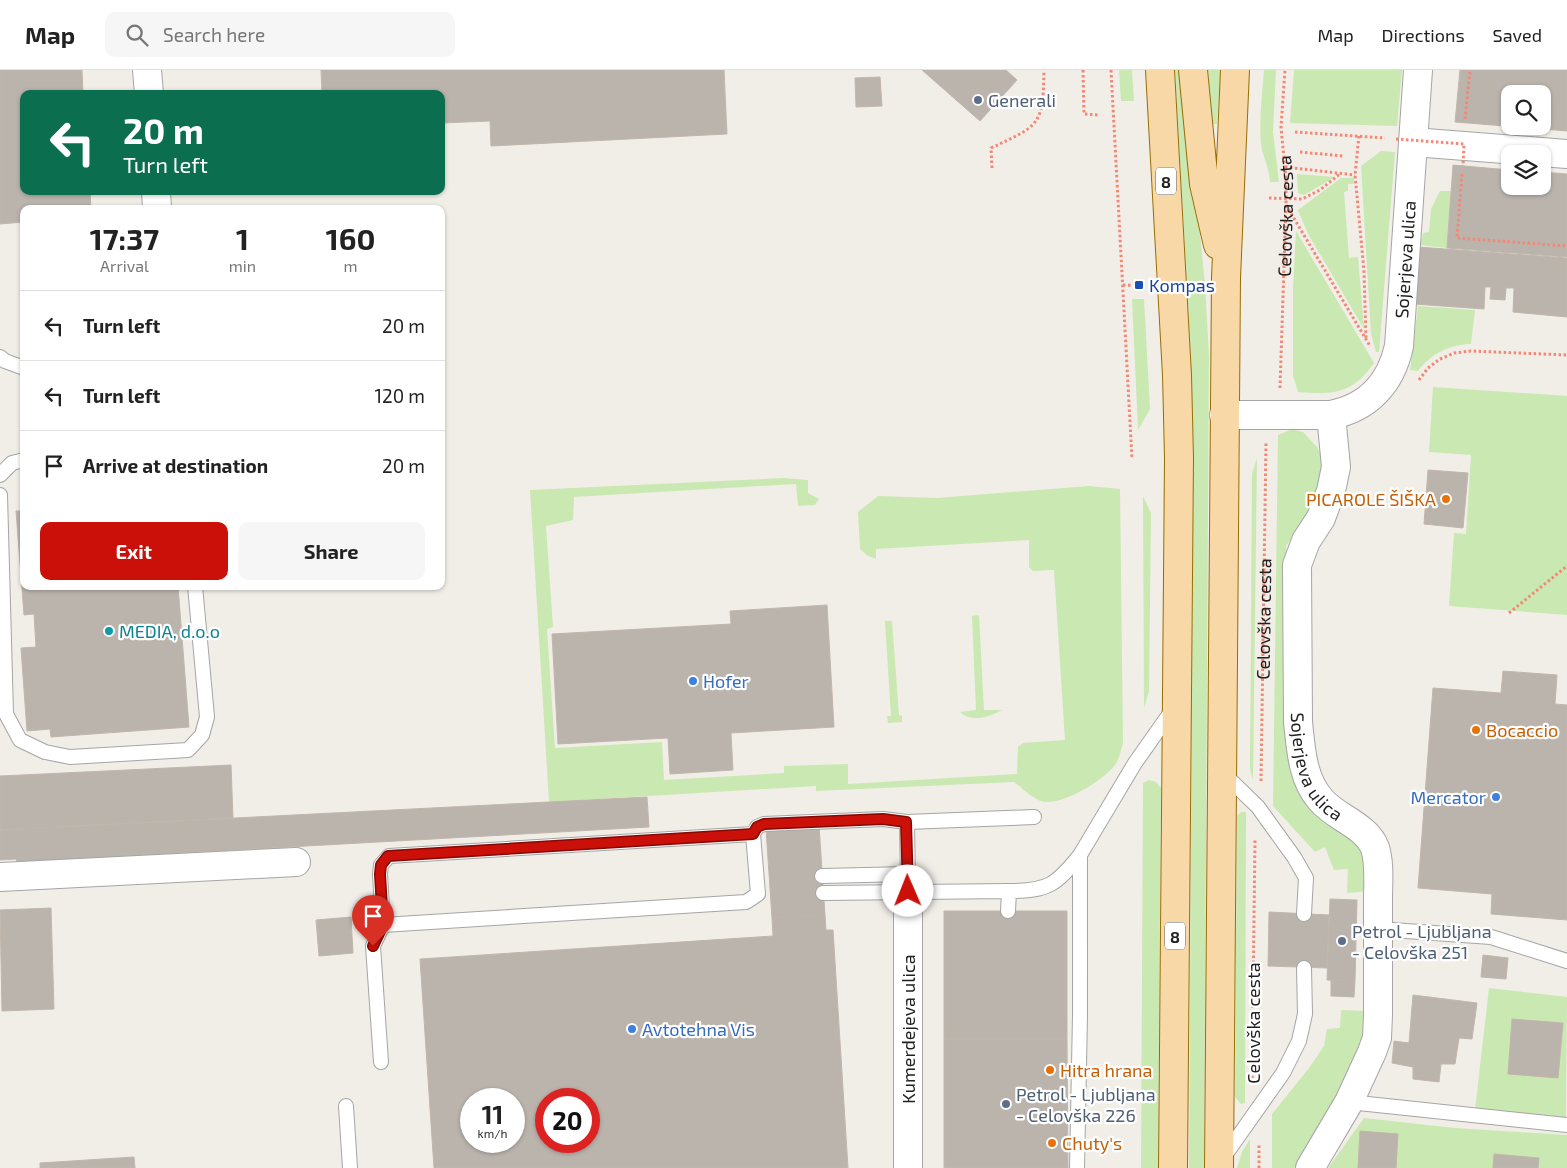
<!DOCTYPE html>
<html lang="en">
<head>
<meta charset="utf-8">
<style>
  body { margin:0; font-family:"Exo 2",sans-serif; background:#f6f6f6; color:#222; height:100vh; display:flex; flex-direction:column; font-size:19px; white-space:nowrap }
  * { box-sizing:border-box; margin:0 }
  p { font-size:16px; color:#767676 }
  .icon { flex:none; width:28px; height:28px; fill:none; stroke:currentColor; stroke-width:2; stroke-linecap:round; stroke-linejoin:round }
  .map { position:relative; flex:1; overflow:hidden }
  .drawer { position:absolute; left:20px; top:135px; width:425px; height:385px; display:flex; flex-direction:column; background:#fff; border-radius:10px; box-shadow:0 1px 4px #0004 }
  .drawer>* { flex:none }
  .guide { position:absolute; left:20px; top:20px; width:425px; height:105px; border-radius:10px; box-shadow:0 1px 4px #0004; background:#0b6e4f; color:#fff; overflow:hidden }
  .buttons { position:absolute; left:1501px; top:15px; display:grid; gap:10px }
  .buttons a { display:grid; place-items:center; width:50px; height:50px; border-radius:10px; background:#fff; box-shadow:0 1px 4px #0004; font-size:25px }
  .speed { position:absolute; left:460px; top:1018px; display:flex; gap:10px; font-size:25px; font-weight:700; text-align:center }
  .speed>* { display:grid; place-content:center; width:65px; height:65px; border-radius:50%; background:#fff; box-shadow:0 1px 4px #0004; line-height:1 }
  .speed small { font-size:12px; font-weight:400 }
  .speed .limit { border:8px solid #d22; background:#fff; color:#111 }
  .pin { position:absolute; display:grid; place-items:center; width:42px; height:42px; color:#fff; margin:-51px -21px; border-radius:50% 50% 50% 0; rotate:-45deg; box-shadow:0 0 5px #0007 }
  .pin .icon { rotate:45deg }
  .me { position:absolute; width:55px; margin:-28px; rotate:359deg; stroke-linejoin:round; filter:drop-shadow(0 0 4px #0008) }
  .turn { display:flex; align-items:center; gap:18px; height:105px; padding:0 20px; font-size:22px }
  .turn .icon { width:65px; height:65px; stroke-width:2.5 }
  .turn b { display:block; font-size:35px; line-height:42px }
  .eta { display:flex; justify-content:space-evenly; align-items:center; height:85px; text-align:center }
  .eta b { font-size:30px; font-weight:700; line-height:35px }
  .cta { display:flex; gap:10px; margin-top:auto; padding:10px 20px }
  .cta a { flex:1; height:58px; border-radius:10px; background:#ca1008; color:#fff; font-size:20px; font-weight:700; line-height:58px; text-align:center }
  .cta a+a { background:#f6f6f6; color:#222 }
  ul { padding:0; list-style:none }
  li { display:flex; align-items:center; gap:15px; height:70px; padding:0 20px; border-top:1px solid #e0e0e0 }
  li div { flex:1 }
  li b { display:block; font-size:19px }
  li em { font-style:normal }
  header { display:flex; align-items:center; gap:30px; box-sizing:border-box; height:70px; padding:0 25px; background:#fff; border-bottom:1px solid #e0e0e0 }
  header strong { font-size:24px }
  nav { display:flex; gap:28px; margin-inline-start:auto; font-size:18px }
  .search { width:350px; height:45px; background:#f6f6f6; display:flex; align-items:center; gap:12px; box-sizing:border-box; padding:0 18px; border-radius:10px; color:#767676; font-size:19px }
  .map>svg:first-child { display:block }
</style>
</head>
<body>
<header>
<strong>Map</strong>
<div class="search"><svg class="icon" aria-label="search" viewBox="0 0 24 24"><circle cx="10" cy="10" r="6"/><path d="M15 15l6 6"/></svg>Search here</div>
<nav><a>Map</a><a>Directions</a><a>Saved</a></nav>
</header>
<div class="map">
<svg width="1567" height="1098" viewBox="0 0 1567 1098">
  <rect width="100%" height="100%" fill="#f1eee8"/>
  <!-- grass -->
  <path fill="#cae8b1" d="M1119,0H1132L1134,31H1121Z
    M1175,0H1184L1205,215L1209,286L1204,1098H1189L1192,589L1191,284Z
    M1208,0H1221L1217,54H1213Z
    M1264,0H1276L1273,62L1279,112H1270C1269,96 1263,88 1261,74C1259,50 1262,25 1264,0Z
    M1294,0H1402L1397,56L1290,53Z
    M1381,81L1395,82L1379,282H1376L1371,264L1361,96Z
    M1297,104L1335,107L1304,125L1298,123Z
    M1341,108H1354V114H1348V121L1344,122L1349,188L1358,187L1364,259L1308,164L1298,140Z
    M1440,121H1451L1447,178L1420,175L1423,163L1429,162L1431,139Z
    M1296,161L1374,293C1352,324 1334,325 1298,322L1293,306V218Z
    M1132,229H1144L1150,339L1138,360Z
    M1418,236L1475,240L1471,274C1449,275 1432,283 1418,301L1410,300Z
    M1433,317L1567,326V545L1449,536L1454,463L1466,464L1471,385L1429,382Z
    M1292,359L1303,362L1317,377L1322,388L1323,401L1317,423L1309,443L1286,476L1285,671L1293,702L1306,729L1328,754L1354,768L1365,786L1369,821L1347,823L1348,799L1334,800L1325,777L1315,782L1273,736L1278,365Z
    M1257,388L1253,710L1250,699L1252,404Z
    M784,408L808,410V423L819,429L815,435L798,436L796,414L574,427L573,450L546,456L553,557L547,559L555,678L662,672L664,710L784,703V696L848,694V714L1017,704L1018,677L1023,673L1065,670L1054,500L1033,501L1029,497V470L876,479V489L868,486L860,479L858,442L878,426L937,428L1089,416L1120,419L1123,673C1121,679 1120,686 1117,692C1108,708 1066,733 1047,732C1035,732 1024,719 1014,712L816,721V716L549,732L530,420Z
    M1143,426L1151,443L1149,621L1144,638Z
    M979,545L984,640H1002C990,647 971,653 960,642L976,640L972,546Z
    M885,551H892L899,645L902,646V652L888,653L887,646H891Z
    M1149,710L1156,712L1161,718L1158,1098H1141L1143,713Z
    M1241,742H1246L1245,1033L1241,1034L1235,1027L1237,746Z
    M1489,918L1567,927L1566,1050L1475,1040Z
    M1341,940L1366,941L1365,959L1361,975L1329,1042L1309,1070L1294,1098H1272V1044L1309,998L1324,976L1327,959L1340,958Z
    M1364,1048L1455,1058L1567,1065V1098H1328Z
    M1250,1069V1098H1237L1242,1082Z"/>
  <!-- building -->
  <path fill="#bab4ad" stroke="#c2b6ab" fill-rule="evenodd" d="M0,0H82L83,24H24V121H90L91,139H24V152L0,154Z
    M321,0H724L727,64L491,76L490,51L441,53V24H322Z
    M922,0H1006L1017,10L980,51Z
    M1460,0H1567V61L1455,52ZM1510,24H1542V56H1510Z
    M880,7L882,36L856,37L855,8Z
    M1453,95L1510,100V116H1542V102L1567,104V187L1447,178Z
    M1418,177L1567,188V247L1513,242L1514,218H1506L1505,230L1490,229L1491,217H1485L1484,239L1414,234Z
    M1428,400L1468,403L1463,458L1424,454Z
    M16,441H24V516H178L189,657L51,667L50,659L27,661L21,578L36,577L34,544L24,545Z
    M827,535L834,657L731,663L733,700L670,704L668,668L558,674L552,564L731,554L730,541Z
    M1503,601L1557,605L1555,634L1567,635V850L1491,844L1492,824L1418,818L1433,618L1501,623Z
    M231,695L233,748L0,760V706Z
    M647,727L649,757L17,792L16,789L0,790V760Z
    M819,755L825,845L772,848L766,759Z
    M1330,829L1357,830L1355,911L1327,910Z
    M51,838L54,939L2,941L0,840Z
    M944,841H1067V969H944Z
    M1269,842L1329,845L1327,898L1268,896Z
    M825,845L826,860H833L848,1098H434L420,889L773,866L772,848ZM471,1029H514V1071H471ZM546,1029H589V1071H546Z
    M351,847L353,883L319,886L316,850Z
    M1483,885L1508,888L1506,909L1481,907Z
    M1331,910L1355,911L1354,927L1331,926Z
    M1413,925L1477,933L1472,969L1459,968L1455,994H1441L1439,1012L1413,1009V997L1392,993L1394,971L1409,973Z
    M1512,949L1563,953L1558,1008L1508,1004Z
    M944,969H1067L1068,1098H944Z
    M1360,1061L1398,1064L1396,1098H1358Z
    M1494,1084L1539,1088L1538,1098H1493Z
    M134,1087L135,1098H40V1093Z"/>
  <g fill="none" stroke-linecap="round" stroke-linejoin="round">
    <defs>
      <path id="service" d="M0,287L5,291L24,298
        M0,405L12,393L24,390
        M0,425L6,644L20,670L45,682L70,687L188,680L202,665L207,647L195,516
        M1222,702L1258,737L1294,787L1306,808L1304,844
        M907,752L908,813
        M822,806L908,804
        M823,823L1009,821
        M1008,841L1009,821C1048,821 1056,815 1080,785
        M383,855L380,804L381,795L389,786L753,764
        M1378,859L1491,867L1567,891
        M381,992L373,876L383,855L746,832L758,824L753,764L757,757L764,754L883,749L907,752L1034,747
        M1349,1032L1567,1055
        M346,1036L350,1098
        M1223,1088L1283,1003L1299,971L1305,944L1304,898
        M1077,1098L1080,945V785L1135,693L1173,639"/>
      <g id="minor">
        <path d="M147,0L149,24"/>
        <path d="M1413,72L1567,84"/>
        <path d="M156,121L157,139"/>
        <path id="s3" d="M1224,345H1331L1336,397L1331,421L1321,448L1306,471L1297,495L1298,652C1301,679 1302,709 1321,730C1336,748 1366,755 1375,778C1380,793 1378,814 1378,831C1378,869 1378,907 1378,945L1377,968L1372,982L1349,1032L1310,1098"/>
        <path id="s4" d="M1331,345C1368,338 1391,313 1399,276L1418,0"/>
        <path d="M0,807L296,792"/>
        <path d="M908,821V1098"/>
      </g>
      <path id="primary" d="M1160,0L1177,305L1179,388L1173,1098
        M1193,0L1204,114L1218,175
        M1219,1098L1226,208L1235,0"/>
    </defs>
    <!-- service casing -->
    <use href="#service" stroke="#a5a5a5" stroke-width="16"/>
    <!-- minor casing -->
    <use href="#minor" stroke="#a5a5a5" stroke-width="30"/>
    <!-- primary casing -->
    <use href="#primary" stroke="#986d06" stroke-width="30"/>
    <!-- path -->
    <g stroke="#f48775" stroke-width="3" stroke-dasharray="2.5 2.5" stroke-linecap="butt">
      <path d="M1083,0L1084,44L1098,45"/>
      <path d="M1111,0L1132,389"/>
      <path d="M1465,49L1470,0"/>
      <path d="M1295,62L1385,68"/>
      <path d="M1359,66L1355,105L1364,201L1366,269"/>
      <path d="M1300,82L1343,86"/>
      <path d="M1285,97L1355,105"/>
      <path d="M992,98L991,78C1040,55 1043,56 1044,0"/>
      <path d="M1462,104L1457,168L1567,176"/>
      <path d="M1269,128L1302,129L1320,120L1341,103"/>
      <path d="M1286,135L1370,276"/>
      <path d="M1123,215L1144,216"/>
      <path d="M1419,310L1428,298L1440,289L1454,283L1471,281L1567,285"/>
      <path id="s1" d="M1280,318L1286,135V109L1281,57L1285,0"/>
      <path d="M1509,543L1567,496"/>
      <path id="s2" d="M1261,711L1266,373"/>
      <path d="M1252,1008L1255,769"/>
      <path d="M1259,1098V1074"/>
    </g>
    <!-- service -->
    <use href="#service" stroke="#fff" stroke-width="14"/>
    <!-- minor -->
    <use href="#minor" stroke="#fff" stroke-width="28"/>
    <!-- primary -->
    <use href="#primary" stroke="#f8d8a6" stroke-width="28"/>
    <!-- path-bridge -->
    <path stroke="#f48775" stroke-width="3" stroke-dasharray="2.5 2.5" stroke-linecap="butt" d="M1396,69L1464,74L1463,96"/>
  </g>
  <g fill="none" stroke-linecap="round" stroke-linejoin="round">
    <defs>
      <path id="route" d="M373,876L383,855L380,804L381,795L388,786L753,764L757,757L764,754L883,749L906,752L908,821"/>
    </defs>
    <!-- route casing -->
    <use href="#route" stroke="#830a05" stroke-width="12"/>
    <!-- route -->
    <use href="#route" stroke="#ca1008" stroke-width="9"/>
  </g>
  <!-- markers -->
  <g fill="#5c6f8a" stroke="#fff" stroke-width="2">
    <circle cx="978" cy="30" r="5"/>
    <circle cx="1342" cy="871" r="5"/>
    <circle cx="1006" cy="1034" r="5"/>
  </g>
  <rect fill="#1a4fb4" stroke="#fff" stroke-width="2" x="1134" y="210" width="10" height="10" rx="2.5"/>
  <g fill="#e8710a" stroke="#fff" stroke-width="2">
    <circle cx="1446" cy="429" r="5"/>
    <circle cx="1476" cy="660" r="5"/>
    <circle cx="1050" cy="1000" r="5"/>
    <circle cx="1052" cy="1073" r="5"/>
  </g>
  <circle fill="#0f9aa8" stroke="#fff" stroke-width="2" cx="109" cy="561" r="5"/>
  <g fill="#3f7fe0" stroke="#fff" stroke-width="2">
    <circle cx="693" cy="611" r="5"/>
    <circle cx="1496" cy="727" r="5"/>
    <circle cx="632" cy="959" r="5"/>
  </g>
  <g text-anchor="middle" dominant-baseline="central" stroke-width="4.5" stroke-linejoin="round" paint-order="stroke">
    <!-- shield labels -->
    <g fill="#fff" stroke="#646464" stroke-width="1">
      <rect x="1156" y="97.5" width="20" height="27" rx="4"/>
      <rect x="1165" y="852.5" width="20" height="27" rx="4"/>
    </g>
    <g font-size="16" font-weight="bold" fill="#212121">
      <text x="1166" y="111">8</text>
      <text x="1175" y="866">8</text>
    </g>
    <!-- service labels -->
    <g font-size="18" fill="#4e5e75" stroke="#fff" text-anchor="start">
      <text x="988" y="30">Generali</text>
      <text x="1352" y="861">Petrol - Ljubljana<tspan x="1352" dy="21">- Celovška 251</tspan></text>
      <text x="1016" y="1024">Petrol - Ljubljana<tspan x="1016" dy="21">- Celovška 226</tspan></text>
    </g>
    <!-- street labels -->
    <g font-size="18" fill="#212121" stroke="#fff">
      <text stroke="none"><textPath href="#s1" startOffset="172">Celovška cesta</textPath></text>
      <text stroke="none"><textPath href="#s4" startOffset="190">Sojerjeva ulica</textPath></text>
      <text stroke="none"><textPath href="#s2" startOffset="162">Celovška cesta</textPath></text>
      <text stroke="none"><textPath href="#s3" startOffset="472">Sojerjeva ulica</textPath></text>
      <text transform="translate(1253 953) rotate(-90)">Celovška cesta</text>
      <text transform="translate(908 959) rotate(-90)">Kumerdejeva ulica</text>
    </g>
    <!-- transit labels -->
    <g font-size="18" fill="#164399" stroke="#fff" text-anchor="start">
      <text x="1149" y="215">Kompas</text>
    </g>
    <!-- food labels -->
    <g font-size="18" fill="#c56008" stroke="#fff" text-anchor="start">
      <text x="1436" y="429" text-anchor="end">PICAROLE ŠIŠKA</text>
      <text x="1486" y="660">Bocaccio</text>
      <text x="1060" y="1000">Hitra hrana</text>
      <text x="1062" y="1073">Chuty's</text>
    </g>
    <!-- culture labels -->
    <g font-size="18" fill="#0d838f" stroke="#fff" text-anchor="start">
      <text x="119" y="561">MEDIA, d.o.o</text>
    </g>
    <!-- shop labels -->
    <g font-size="18" fill="#366cbe" stroke="#fff" text-anchor="start">
      <text x="703" y="611">Hofer</text>
      <text x="1486" y="727" text-anchor="end">Mercator</text>
      <text x="642" y="959">Avtotehna Vis</text>
    </g>
  </g>
</svg>
<div class="buttons">
<a><svg class="icon" aria-label="search" viewBox="0 0 24 24"><circle cx="10" cy="10" r="6"/><path d="M15 15l6 6"/></svg></a>
<a><svg class="icon" aria-label="layers" viewBox="0 0 24 24"><path d="M12 4l9 5-9 5-9-5zM3 14l9 5 9-5"/></svg></a>
</div>
<div class="speed"><div>11<small>km/h</small></div><div class="limit">20</div></div>
<div class="pin" style="left:373px;top:876px;background:#d93025"><svg class="icon" aria-label="arrive" viewBox="0 0 24 24"><path d="M6 21V4h12l-3 4 3 4H6"/></svg></div>
<svg class="me" style="left:908px;top:821px" viewBox="-20 -20 40 40"><circle r="19" fill="#fff"/><path d="M0-13L10 11 0 6-10 11z" fill="#ca1008"/></svg>
<div class="guide">
<div class="turn"><svg class="icon" aria-label="left" viewBox="0 0 24 24"><path d="M17 20v-9H6M10 6l-5 5 5 5"/></svg><div><b>20 m</b>Turn left</div></div>
</div>
<section class="drawer">
<div class="eta">
<div><b>17:37</b><p>Arrival</p></div>
<div><b>1</b><p>min</p></div>
<div><b>160</b><p>m</p></div>
</div>
<ul>
<li><svg class="icon" aria-label="left" viewBox="0 0 24 24"><path d="M17 20v-9H6M10 6l-5 5 5 5"/></svg><div><b>Turn left</b></div><em>20 m</em></li>
<li><svg class="icon" aria-label="left" viewBox="0 0 24 24"><path d="M17 20v-9H6M10 6l-5 5 5 5"/></svg><div><b>Turn left</b></div><em>120 m</em></li>
<li><svg class="icon" aria-label="arrive" viewBox="0 0 24 24"><path d="M6 21V4h12l-3 4 3 4H6"/></svg><div><b>Arrive at destination</b></div><em>20 m</em></li>
</ul>
<div class="cta"><a>Exit</a><a>Share</a></div>
</section>
</div>
</body>
</html>
